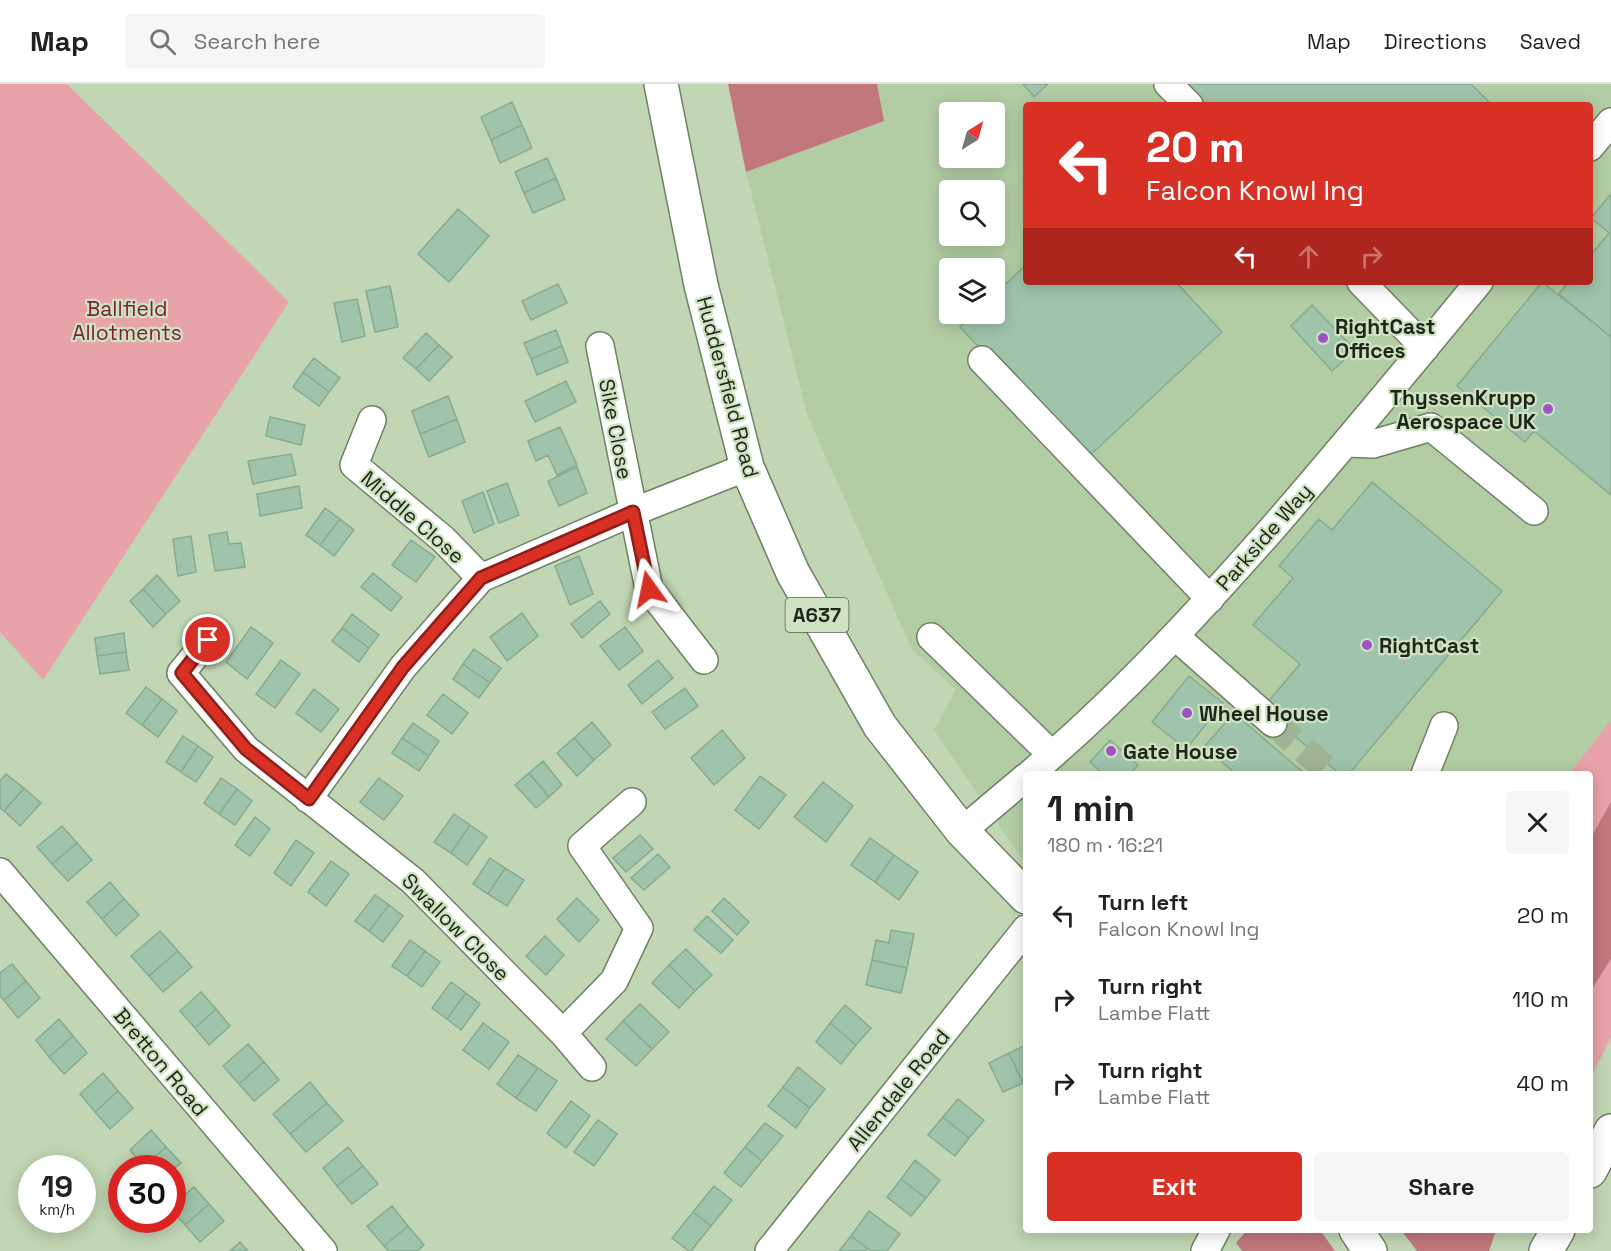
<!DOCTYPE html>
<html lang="en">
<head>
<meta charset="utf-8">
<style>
  body { margin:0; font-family:"Space Grotesk",sans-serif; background:#f6f6f6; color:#222; height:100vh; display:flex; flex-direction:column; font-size:22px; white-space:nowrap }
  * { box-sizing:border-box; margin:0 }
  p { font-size:20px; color:#767676 }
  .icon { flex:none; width:33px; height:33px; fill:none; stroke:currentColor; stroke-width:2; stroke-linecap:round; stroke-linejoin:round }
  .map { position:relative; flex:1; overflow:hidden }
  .details { position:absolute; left:1023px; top:687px; width:570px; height:462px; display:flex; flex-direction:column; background:#fff; border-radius:6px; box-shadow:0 3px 15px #0003 }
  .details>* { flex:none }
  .banner { position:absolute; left:1023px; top:18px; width:570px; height:183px; border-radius:6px; box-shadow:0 3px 15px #0003; background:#d93025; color:#fff; overflow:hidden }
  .needle { width:39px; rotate:37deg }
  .controls { position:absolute; left:939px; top:18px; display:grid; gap:12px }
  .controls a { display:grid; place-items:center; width:66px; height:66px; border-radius:6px; background:#fff; box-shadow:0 3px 15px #0003; font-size:30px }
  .speed { position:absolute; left:18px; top:1071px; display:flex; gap:12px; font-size:30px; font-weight:700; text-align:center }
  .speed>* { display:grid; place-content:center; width:78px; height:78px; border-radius:50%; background:#fff; box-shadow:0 3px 15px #0003; line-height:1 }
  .speed small { font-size:15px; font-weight:400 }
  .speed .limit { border:9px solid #d22; background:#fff; color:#111 }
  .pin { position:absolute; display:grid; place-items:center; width:51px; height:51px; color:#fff; margin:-26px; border:3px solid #fff; border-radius:50%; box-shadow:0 2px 6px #0007 }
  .me { position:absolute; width:66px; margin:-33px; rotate:348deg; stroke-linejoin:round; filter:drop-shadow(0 0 4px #0008) }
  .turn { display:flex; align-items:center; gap:21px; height:126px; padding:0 24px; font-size:27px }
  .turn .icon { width:78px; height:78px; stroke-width:2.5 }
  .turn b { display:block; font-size:42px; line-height:51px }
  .lanes { display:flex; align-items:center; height:57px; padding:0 24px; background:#0003; justify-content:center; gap:30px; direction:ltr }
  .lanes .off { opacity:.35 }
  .round { display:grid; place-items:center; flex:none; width:63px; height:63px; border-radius:6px; background:#f6f6f6 }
  .head { display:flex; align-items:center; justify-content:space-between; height:102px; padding:0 24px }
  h1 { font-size:36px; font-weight:700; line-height:45px }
  .button { display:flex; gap:12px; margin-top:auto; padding:12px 24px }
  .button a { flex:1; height:69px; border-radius:6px; background:#d93025; color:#fff; font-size:24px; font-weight:700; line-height:69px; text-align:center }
  .button a+a { background:#f6f6f6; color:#222 }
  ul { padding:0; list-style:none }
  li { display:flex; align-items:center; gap:18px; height:84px; padding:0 24px }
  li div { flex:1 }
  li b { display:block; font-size:22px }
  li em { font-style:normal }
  header { display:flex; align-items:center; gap:36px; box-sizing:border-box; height:84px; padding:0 30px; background:#fff; border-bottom:2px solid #e0e0e0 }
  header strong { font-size:28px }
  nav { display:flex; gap:33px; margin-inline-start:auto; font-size:21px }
  .search { width:420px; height:54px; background:#f6f6f6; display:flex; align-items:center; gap:15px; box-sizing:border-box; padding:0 21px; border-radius:6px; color:#767676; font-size:22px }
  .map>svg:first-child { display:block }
</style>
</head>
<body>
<header>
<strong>Map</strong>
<div class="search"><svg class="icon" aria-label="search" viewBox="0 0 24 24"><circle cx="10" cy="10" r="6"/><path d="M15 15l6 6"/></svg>Search here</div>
<nav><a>Map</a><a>Directions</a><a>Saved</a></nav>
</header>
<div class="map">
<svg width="1611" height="1167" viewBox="0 0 1611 1167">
  <rect width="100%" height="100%" fill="#c0d6b4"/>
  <!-- built -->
  <path fill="#b2cda4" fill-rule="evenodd" d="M877,0H1611V636L1569,690H1026V781L934,646L956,606L912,565L808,333L746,88L883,37ZM1026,21H1590V198H1026ZM950,28H994V74H950ZM950,106H994V152H950ZM950,184H994V230H950Z"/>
  <!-- green -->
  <path fill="#e8a3a8" d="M0,0H67L289,218L43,596L0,548Z
    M1611,636V718L1590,755V690H1569Z
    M1611,875V953L1590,995V908Z"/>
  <!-- forest -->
  <path fill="#c2777d" d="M728,0H877L884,37L746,88Z
    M1611,718V875L1590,908V755Z
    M1247,1146H1320L1335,1167H1242L1236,1159Z
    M1401,1146H1496L1489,1167H1417Z"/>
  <!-- building -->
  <path fill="#a0c4ab" stroke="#87aa91" stroke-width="1.5" d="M1023,0H1048L1034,13Z
    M1187,0H1471L1492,21H1207Z
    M512,18L522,41L491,56L481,33Z
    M522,41L532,64L500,79L491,56Z
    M547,74L556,94L524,109L515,88Z
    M556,94L565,115L533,129L524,109Z
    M1611,110V253L1559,210L1568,198H1590V172L1609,149L1591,134Z
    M458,125L489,152L449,198L418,170Z
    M1026,181V198H1176L1222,248L1085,376L960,243L974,230H994V211Z
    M1542,198L1611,253V411L1534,347L1525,358L1457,302Z
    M558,200L567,219L531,236L522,217Z
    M390,202L398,243L375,248L366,207Z
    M357,215L365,252L342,258L334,219Z
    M1312,221L1355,266L1332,287L1291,242Z
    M556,246L562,262L531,275L524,259Z
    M426,249L439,261L416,285L403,274Z
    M439,261L452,273L429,297L416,285Z
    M562,262L568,278L537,291L531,275Z
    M314,274L340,294L329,308L303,288Z
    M303,288L329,308L319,322L293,303Z
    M566,297L576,318L535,338L525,317Z
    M448,312L457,335L420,350L412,327Z
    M270,333L305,341L301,361L266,352Z
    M457,335L465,358L429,373L420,350Z
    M560,343L577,381L557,391L548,371L536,377L528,357Z
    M291,370L296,391L253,400L248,377Z
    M577,383L587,409L559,422L548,397Z
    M1372,398L1502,507L1349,690H1340L1262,625L1300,580L1253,541L1293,494L1279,482L1319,435L1332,446Z
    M507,399L519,431L499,439L487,407Z
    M299,402L302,424L260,432L257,410Z
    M483,408L494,440L474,449L462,417Z
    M325,424L340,435L320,461L306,451Z
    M340,435L354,446L334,472L320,461Z
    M227,448L229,460L241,459L245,483L215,487L209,451Z
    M191,452L196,488L178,492L173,455Z
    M411,456L435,473L416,498L392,481Z
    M579,472L593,510L570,521L555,482Z
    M373,489L402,513L391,527L361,503Z
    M157,491L180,517L166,530L143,505Z
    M143,505L166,530L153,543L130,517Z
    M600,517L610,530L582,554L571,540Z
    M522,529L538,552L507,577L490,553Z
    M352,530L379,551L369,564L342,544Z
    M251,543L273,559L247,595L226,578Z
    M625,543L643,567L619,586L600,562Z
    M342,544L369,564L359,578L332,557Z
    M124,549L126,568L97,572L95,554Z
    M474,565L501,584L490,599L463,580Z
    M126,568L129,586L100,590L97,572Z
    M281,576L300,590L275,624L256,610Z
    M658,576L673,594L642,620L628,601Z
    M463,580L490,599L479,614L453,595Z
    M1189,592L1223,619L1186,665L1152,638Z
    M146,603L162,615L142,641L126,629Z
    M685,604L698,622L665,645L652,628Z
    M314,605L339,625L321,648L296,629Z
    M443,610L468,629L452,650L427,631Z
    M162,615L177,627L158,653L142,641Z
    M1234,629L1305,690H1236L1204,663Z
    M592,638L611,661L594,676L574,654Z
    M413,639L439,657L429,672L402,654Z
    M722,646L745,674L714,701L691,674Z
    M183,652L198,662L181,688L166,678Z
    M402,654L429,672L419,687L392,669Z
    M574,654L594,676L577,692L557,669Z
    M1110,656L1138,681L1130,690H1103L1090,678Z
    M198,662L213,673L196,698L181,688Z
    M543,677L562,701L549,713L529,689Z
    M529,689L549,713L536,724L515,701Z
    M6,690L24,704L4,727L0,724V697Z
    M760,692L786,711L759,745L735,726Z
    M221,694L237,705L219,730L204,719Z
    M379,694L403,712L384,736L360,718Z
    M823,698L853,722L826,758L794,733Z
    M24,704L41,719L20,742L4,727Z
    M237,705L252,717L235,741L219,730Z
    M454,730L470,741L451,769L434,758Z
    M255,733L270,745L250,772L235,761Z
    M470,741L487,753L467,781L451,769Z
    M62,742L77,759L52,780L37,763Z
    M640,751L653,765L626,788L613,774Z
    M870,754L894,771L875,798L851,781Z
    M296,756L314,769L291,802L274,789Z
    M77,759L92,776L68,797L52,780Z
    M658,770L670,783L644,806L631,794Z
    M894,771L918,788L899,816L875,798Z
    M490,774L505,784L488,810L473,800Z
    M331,777L349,790L326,822L308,808Z
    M505,784L524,796L507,822L488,810Z
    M110,798L124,815L102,835L87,818Z
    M375,811L389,821L369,847L355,837Z
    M577,814L599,836L579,858L557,835Z
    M724,814L749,838L737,851L712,827Z
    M124,815L139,831L116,852L102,835Z
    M389,821L403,832L383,858L369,847Z
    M707,832L733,856L721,869L694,846Z
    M891,846L914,850L907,884L872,876L876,856L889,859Z
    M160,847L178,867L149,892L131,872Z
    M545,852L564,871L546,891L526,872Z
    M410,856L425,867L407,892L392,882Z
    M686,865L712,891L695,907L669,881Z
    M178,867L192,883L163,908L149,892Z
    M425,867L440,878L422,903L407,892Z
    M872,876L907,884L901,909L866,901Z
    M12,880L26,897L4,916L0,912V889Z
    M669,881L695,907L679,924L652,899Z
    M26,897L40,914L18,934L4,916Z
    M451,898L466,909L447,935L432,924Z
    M201,908L216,925L195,944L180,927Z
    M466,909L480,920L461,946L447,935Z
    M640,920L669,948L652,965L623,937Z
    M845,921L871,944L856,961L830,939Z
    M216,925L230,942L209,961L195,944Z
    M59,935L73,952L49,973L36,956Z
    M623,937L652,965L636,982L606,955Z
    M483,939L509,958L489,985L463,966Z
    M830,939L856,961L841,980L816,958Z
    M73,952L87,969L64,990L49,973Z
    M248,960L264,978L239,1000L223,982Z
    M1026,961V997L1023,999L1009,969Z
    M1009,969L1023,999L1003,1008L989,979Z
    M518,971L538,984L516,1014L497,1000Z
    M264,978L279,996L254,1017L239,1000Z
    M798,983L825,1005L810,1024L783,1003Z
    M538,984L557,997L536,1027L516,1014Z
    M103,989L118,1007L95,1028L80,1010Z
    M310,998L327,1019L290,1050L273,1030Z
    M783,1003L810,1024L796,1044L768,1022Z
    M118,1007L133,1024L110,1045L95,1028Z
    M958,1015L984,1036L969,1054L943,1033Z
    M571,1017L590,1032L566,1064L547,1049Z
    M327,1019L343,1037L306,1068L290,1050Z
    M943,1033L969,1054L955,1072L928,1051Z
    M598,1036L617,1050L594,1082L574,1068Z
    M765,1039L783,1052L762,1077L745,1063Z
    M151,1046L166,1063L144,1083L130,1066Z
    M166,1063L181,1079L172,1086V1084H146L144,1083Z
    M348,1063L363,1082L337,1102L323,1084Z
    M745,1063L762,1077L741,1103L724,1089Z
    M915,1076L940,1096L926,1114L901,1095Z
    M363,1082L378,1100L352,1120L337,1102Z
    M901,1095L926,1114L911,1132L887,1113Z
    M714,1102L732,1116L711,1142L693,1128Z
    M194,1103L209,1120L185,1141L172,1127V1122Z
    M209,1120L224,1137L200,1158L185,1141Z
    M392,1122L408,1142L384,1162L367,1142Z
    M869,1127L900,1150L887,1167H871L851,1152Z
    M693,1128L711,1142L691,1167H689L672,1154Z
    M408,1142L424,1161L417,1167H389L384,1162Z
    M851,1152L867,1164L865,1167H839Z
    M240,1158L248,1167H230Z"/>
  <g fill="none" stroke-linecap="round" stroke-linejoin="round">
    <!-- minor-tunnel -->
    <path stroke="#a0b395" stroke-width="27" stroke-dasharray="27 14" stroke-linecap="butt" d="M1273,639L1332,690"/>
    <defs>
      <path id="minor" d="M1168,0L1189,21
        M1590,63L1611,38
        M1361,198L1425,264
        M600,262L649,505L704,576
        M982,276L1210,515
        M372,336L354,381L443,455L481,494
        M1346,359L1373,360L1431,343L1534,427
        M1175,552L1273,639
        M931,553L1052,671
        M208,556L181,589L246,665L413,797L563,949L592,983
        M1030,690C1118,616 1196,531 1272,445C1342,364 1411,281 1479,198
        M1425,690L1444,642
        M308,715L403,583L481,494L633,428L747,383
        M962,747L1026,693
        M0,788L323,1167
        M563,949L614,897L639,844L582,762L632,718
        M769,1167L1026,845
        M1205,1167L1216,1146"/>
      <path id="highway" d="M661,0L701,201L747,383L793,489L880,642L962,747L1026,813
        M1590,1087L1611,1047
        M1356,1146L1370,1167
        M1546,1167L1558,1146"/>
    </defs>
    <!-- minor casing -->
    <use href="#minor" stroke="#6e8263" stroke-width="30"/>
    <!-- highway casing -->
    <use href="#highway" stroke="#6e8263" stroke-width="36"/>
    <!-- minor -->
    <use href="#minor" stroke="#fff" stroke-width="27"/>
    <!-- highway -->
    <use href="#highway" stroke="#fff" stroke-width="33"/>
  </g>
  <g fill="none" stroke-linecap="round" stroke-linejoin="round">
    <defs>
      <path id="route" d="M208,556L182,589L246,665L309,715L403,583L481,494L633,428L649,505"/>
    </defs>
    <!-- route casing -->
    <use href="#route" stroke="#8d1f18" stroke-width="15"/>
    <!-- route -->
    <use href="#route" stroke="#d93025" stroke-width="10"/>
  </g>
  <!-- markers -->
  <g fill="#a051c2" stroke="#cde3c1" stroke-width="2">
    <circle cx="1323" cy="254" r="6"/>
    <circle cx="1548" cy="325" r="6"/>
    <circle cx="1367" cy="561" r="6"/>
    <circle cx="1187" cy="629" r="6"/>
    <circle cx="1111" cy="667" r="6"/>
  </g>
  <g text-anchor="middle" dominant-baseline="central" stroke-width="4.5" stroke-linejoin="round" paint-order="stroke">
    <!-- shield labels -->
    <rect fill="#cde3c1" stroke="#525f4b" stroke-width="1.5" x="785.5" y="514" width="63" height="34" rx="4.5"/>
    <g font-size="20" font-weight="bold" fill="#1e2619">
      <text x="817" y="531">A637</text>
    </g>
    <!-- park labels -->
    <g font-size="21" fill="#7b2132" stroke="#cde3c1">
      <text x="127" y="224">Ballfield<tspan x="127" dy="24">Allotments</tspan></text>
    </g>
    <!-- poi labels -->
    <g font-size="21" font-weight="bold" fill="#1e2619" stroke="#cde3c1" text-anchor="start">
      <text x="1335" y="242">RightCast<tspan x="1335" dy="24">Offices</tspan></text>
      <text x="1536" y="313" text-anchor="end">ThyssenKrupp<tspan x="1536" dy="24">Aerospace UK</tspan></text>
      <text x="1379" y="561">RightCast</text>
      <text x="1199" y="629">Wheel House</text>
      <text x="1123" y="667">Gate House</text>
    </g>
    <!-- street labels -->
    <g font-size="21" fill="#1e2619" stroke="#cde3c1">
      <text transform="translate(728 303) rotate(75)">Huddersfield Road</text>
      <text transform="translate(616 345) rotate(79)">Sike Close</text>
      <text transform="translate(413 433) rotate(41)">Middle Close</text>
      <text transform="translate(1264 453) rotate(-49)">Parkside Way</text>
      <text transform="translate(456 843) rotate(45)">Swallow Close</text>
      <text transform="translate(161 978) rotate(50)">Bretton Road</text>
      <text transform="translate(898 1006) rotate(-51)">Allendale Road</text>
    </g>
  </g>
</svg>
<div class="controls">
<a><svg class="needle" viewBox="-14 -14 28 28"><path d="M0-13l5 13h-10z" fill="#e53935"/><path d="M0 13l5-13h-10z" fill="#767676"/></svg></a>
<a><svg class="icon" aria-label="search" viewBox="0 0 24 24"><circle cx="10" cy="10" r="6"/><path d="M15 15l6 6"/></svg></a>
<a><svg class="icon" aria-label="layers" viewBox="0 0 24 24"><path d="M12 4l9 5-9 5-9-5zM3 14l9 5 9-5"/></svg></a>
</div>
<div class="speed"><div>19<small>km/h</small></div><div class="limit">30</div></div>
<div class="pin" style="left:208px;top:556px;background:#d93025"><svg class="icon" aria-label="arrive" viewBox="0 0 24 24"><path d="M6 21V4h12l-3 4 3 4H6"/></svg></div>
<svg class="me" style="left:649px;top:505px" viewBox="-20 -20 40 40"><path d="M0-17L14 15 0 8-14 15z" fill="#d93025" stroke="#fff" stroke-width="4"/></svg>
<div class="banner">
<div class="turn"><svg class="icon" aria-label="left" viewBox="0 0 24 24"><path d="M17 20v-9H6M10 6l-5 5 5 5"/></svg><div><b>20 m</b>Falcon Knowl Ing</div></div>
<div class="lanes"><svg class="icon" aria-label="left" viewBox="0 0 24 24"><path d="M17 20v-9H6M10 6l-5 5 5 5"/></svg><svg class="icon off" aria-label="ahead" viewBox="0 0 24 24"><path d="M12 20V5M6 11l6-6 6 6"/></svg><svg class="icon off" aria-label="right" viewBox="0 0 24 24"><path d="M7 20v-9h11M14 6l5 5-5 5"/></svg></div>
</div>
<section class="details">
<div class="head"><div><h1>1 min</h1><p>180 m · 16:21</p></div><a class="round"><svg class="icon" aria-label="close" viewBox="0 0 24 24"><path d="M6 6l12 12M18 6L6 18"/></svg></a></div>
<ul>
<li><svg class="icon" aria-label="left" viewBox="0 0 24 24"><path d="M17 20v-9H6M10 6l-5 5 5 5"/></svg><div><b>Turn left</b><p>Falcon Knowl Ing</p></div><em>20 m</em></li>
<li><svg class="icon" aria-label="right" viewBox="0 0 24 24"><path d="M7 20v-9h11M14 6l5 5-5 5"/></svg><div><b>Turn right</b><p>Lambe Flatt</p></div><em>110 m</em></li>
<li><svg class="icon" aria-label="right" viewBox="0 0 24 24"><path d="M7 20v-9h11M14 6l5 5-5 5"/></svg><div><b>Turn right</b><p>Lambe Flatt</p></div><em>40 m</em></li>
</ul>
<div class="button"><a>Exit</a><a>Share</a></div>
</section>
</div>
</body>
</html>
